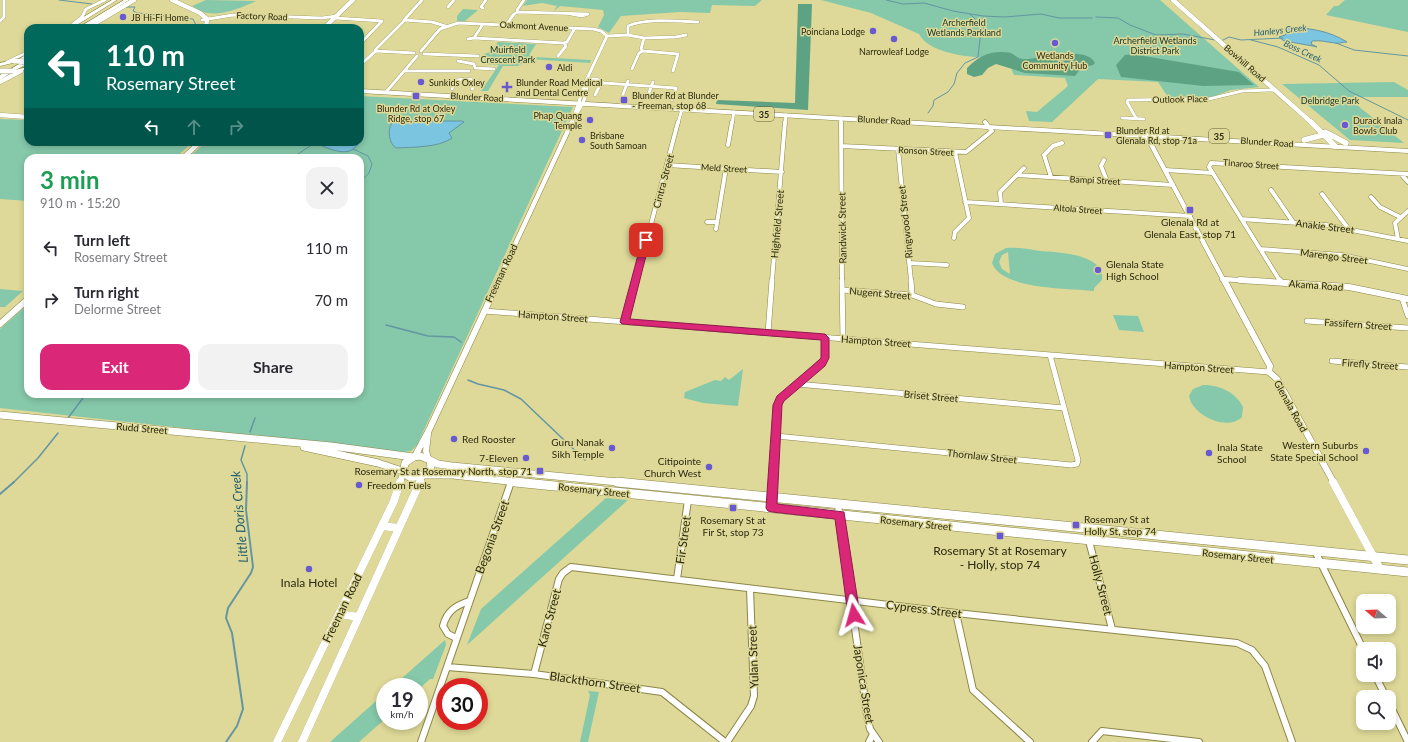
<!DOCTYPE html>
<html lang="en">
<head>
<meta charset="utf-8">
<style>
  body { margin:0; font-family:Lato,sans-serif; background:#f2f2f3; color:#2b2b33; height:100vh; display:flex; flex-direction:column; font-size:15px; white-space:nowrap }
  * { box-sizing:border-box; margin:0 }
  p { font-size:13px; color:#7c7c81 }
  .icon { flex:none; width:22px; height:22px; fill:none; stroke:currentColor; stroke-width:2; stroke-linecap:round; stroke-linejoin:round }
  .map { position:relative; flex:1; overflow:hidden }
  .sheet { position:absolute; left:24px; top:154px; width:340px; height:244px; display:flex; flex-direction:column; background:#fff; border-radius:12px; box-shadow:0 2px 6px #0003 }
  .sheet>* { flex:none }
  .top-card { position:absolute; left:24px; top:24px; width:340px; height:122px; border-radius:12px; box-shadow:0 2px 6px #0003; background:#00695c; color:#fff; overflow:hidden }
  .needle { width:26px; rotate:289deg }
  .buttons { position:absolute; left:1356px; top:594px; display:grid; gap:8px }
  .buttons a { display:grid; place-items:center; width:40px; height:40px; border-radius:8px; background:#fff; box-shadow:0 2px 6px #0003; font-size:20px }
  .speed { position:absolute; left:376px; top:678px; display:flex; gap:8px; font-size:20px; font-weight:700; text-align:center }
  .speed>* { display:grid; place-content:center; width:52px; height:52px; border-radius:50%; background:#fff; box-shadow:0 2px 6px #0003; line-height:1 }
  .speed small { font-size:10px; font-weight:400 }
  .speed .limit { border:6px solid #d22; background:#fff; color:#111 }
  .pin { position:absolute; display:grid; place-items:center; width:34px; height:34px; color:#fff; margin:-17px; border-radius:8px; box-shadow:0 2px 6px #0006 }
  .me { position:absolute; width:44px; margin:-22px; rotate:352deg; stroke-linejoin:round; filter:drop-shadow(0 0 3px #0008) }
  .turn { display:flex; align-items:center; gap:14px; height:84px; padding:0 16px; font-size:18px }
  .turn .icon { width:52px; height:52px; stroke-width:2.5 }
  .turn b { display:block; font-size:28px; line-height:34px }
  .lanes { display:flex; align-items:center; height:38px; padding:0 16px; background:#0003; justify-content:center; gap:20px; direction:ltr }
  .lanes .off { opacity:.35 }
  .round { display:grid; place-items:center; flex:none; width:42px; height:42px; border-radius:12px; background:#f2f2f3 }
  .head { display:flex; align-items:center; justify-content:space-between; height:68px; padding:0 16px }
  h1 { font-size:24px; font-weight:700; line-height:30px; color:#1e9e55 }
  .button { display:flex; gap:8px; margin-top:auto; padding:8px 16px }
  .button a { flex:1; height:46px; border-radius:12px; background:#db2777; color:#fff; font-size:16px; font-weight:700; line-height:46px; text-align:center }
  .button a+a { background:#f2f2f3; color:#2b2b33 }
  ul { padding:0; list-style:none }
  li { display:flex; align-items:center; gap:12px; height:52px; padding:0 16px }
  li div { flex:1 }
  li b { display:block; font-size:15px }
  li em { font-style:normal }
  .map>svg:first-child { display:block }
</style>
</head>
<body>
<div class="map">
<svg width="1408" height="742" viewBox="0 0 1408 742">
  <rect width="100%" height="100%" fill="#ded998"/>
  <!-- green -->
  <path fill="#86c8aa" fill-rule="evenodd" d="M206,0L256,1C241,8 220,17 203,12C199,11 195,7 192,6Z
    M527,0H762L755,6L712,5L710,13L680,12L621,16L609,33L598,27L604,15L603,10L560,6L554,11L557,6L542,3L523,6Z
    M821,0H1160L1259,87L1231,90L1212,97H1168L1158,82L1098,79L1052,122L1029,121L1026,111L1037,112L1068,86L1065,78L1014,75L1008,60C983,57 932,58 919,34L871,13Z
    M1345,0H1408V32L1326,15L1334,6H1338Z
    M463,9L478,10L465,21L457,22V16Z
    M498,42L536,44L529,55L534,57L591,60L590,63L529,59L518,66H503L488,91H481L499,65L485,64L484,54L490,52Z
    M1394,82L1408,90V97H1347L1404,143L1350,140L1282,84Z
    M360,96L573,107L417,445L411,451L404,452L0,408V329L28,304V394H360V158H188L206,142H360Z
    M0,119L28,120V142H193L175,158H28V201L0,199Z
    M1006,248C1017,247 1029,249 1040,251C1057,252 1106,254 1102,280L1094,288V291C1069,288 1002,290 992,263L995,254ZM1008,252L1010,274L1002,269L999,262L1002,255Z
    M0,289L23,291L5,307H0Z
    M1113,315L1138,316L1144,332L1119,330Z
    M743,369L738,406L703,403L684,398L685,392L715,380L721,381L725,377L729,380Z
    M1203,385C1219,385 1236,392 1243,407L1242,417C1227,432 1192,415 1189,396L1193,389Z
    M606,498L628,500L467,645L481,609Z
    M445,640L446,645L433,679H430L419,689V687H392Z
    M588,691L599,692L588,742H580L590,695Z
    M385,693V719L359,742H330Z"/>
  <!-- forest -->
  <path fill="#5ea284" d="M798,4H812L808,110L716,104L717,100L795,103Z
    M999,52C1003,52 1008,52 1011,53C1015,55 1018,59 1023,59C1038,60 1086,44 1095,63L1093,65L1081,68L1075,76L1025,73L996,64L988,68L982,75L974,77L967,74V68C977,58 985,53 999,52Z
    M1132,54L1239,72L1254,85L1203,86L1121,77L1116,65L1125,55Z"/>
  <!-- water -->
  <path fill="#7bc5e1" stroke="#6396a2" d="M1286,27C1308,28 1328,30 1347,42C1342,42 1338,44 1335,43C1326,42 1321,40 1312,41L1311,44L1317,47L1313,46L1284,41L1279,37L1285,35L1288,31Z
    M400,121H462L464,122L449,133L452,138C438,148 412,147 396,148C389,144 387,129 392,123Z
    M315,142H355L358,143C351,160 325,148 315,142Z"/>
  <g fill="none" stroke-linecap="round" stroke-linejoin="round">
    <!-- stream-far2 -->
    <path stroke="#6396a2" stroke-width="1" d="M59,0L92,4
      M886,0L903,4L924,3L953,11L983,16L1005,17L1041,14L1059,18H1092
      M126,7H135L133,11L138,13L193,19L197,27
      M1096,17L1118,18L1130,25L1156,35L1183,34L1215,40
      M1223,40L1229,37L1241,40L1283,38
      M1251,40L1278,47L1319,65L1349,91L1408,120
      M1336,43L1354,50L1408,56
      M928,113L933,106L934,100L948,92L954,84L957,73L965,63L978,57L980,39L984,28L970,14
      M353,149L368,156L372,164L369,173L360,182
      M292,158L316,142
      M360,217V221"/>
    <!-- stream-far1 -->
    <path stroke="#6396a2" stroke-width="1.5" d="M386,325L428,336L454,337L461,342
      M468,380L478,384L504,390L521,399L585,460
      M68,418L86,394
      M250,432L255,418
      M245,446L241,460L247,474V483
      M13,483L38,458L58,433"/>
    <!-- stream -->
    <path stroke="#6396a2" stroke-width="2" d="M0,494L14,482
      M226,742L237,726L243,709L232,633L226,618L228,608L251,573L253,567L246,510L247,482"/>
    <defs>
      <path id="minor-far3" d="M422,0L404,20L432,22L445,26
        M448,7L454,0
        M483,8L481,7L486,0
        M518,12L588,14L582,16L571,14
        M335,18L382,21L360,44
        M202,20L233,15L322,18L337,16
        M0,21L4,17V0
        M483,24L474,38L564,43L567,42L575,28
        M506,25L514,14L518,12L517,10L524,0
        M68,28L82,17L86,9L105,0
        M628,35V26C645,18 679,21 698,22
        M607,36L628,35L644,38L641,49L643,51L678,54L673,71
        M644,38L676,37L686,35
        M468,39L474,38
        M376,51L414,53
        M421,51L440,29L458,23L593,29L601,31L607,36L586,81
        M424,54L478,56
        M558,56L566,46L564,43
        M458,61L474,64L475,68L494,69
        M7,62L28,52
        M360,65L376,51L375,50L405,20
        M632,69L639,53L643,51
        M404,71H469
        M587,79H597L604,83L676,88L672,100
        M452,89L456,80L468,79L478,81L472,89
        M386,92L417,56
        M595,95L600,85L604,83
        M622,97L628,81
        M647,98L653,82
        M841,118V123
        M1122,118L1144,119
        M1136,118L1127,102L1128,100L1209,99L1242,91L1276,90
        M985,122L986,123
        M678,123L682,109
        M732,123L734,112
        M785,123L786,115"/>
      <path id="minor-far2" d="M841,122L842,281
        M728,145L732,122
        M841,146L966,152L992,131L985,122
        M898,149L911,281
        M1104,160L1101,166L1107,181
        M667,165L782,172
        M1165,170L1213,173
        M1401,174L1408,182
        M1017,175L1173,185
        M1051,177L1044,155L1053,146L1062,143
        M1271,190L1293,222
        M1322,194L1348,228
        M1371,197L1380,207L1400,217
        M965,202L1190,216
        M1001,204L1000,192L1024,168
        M1241,219L1326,225L1408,241
        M707,222H717
        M716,229L726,168
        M954,238L955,232L969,218L955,152
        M1398,239L1395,223L1408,211
        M1260,249L1342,255L1408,269
        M909,263L947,265
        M636,281L678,122
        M772,281L785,122
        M1280,281L1209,167L1211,163L1408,174"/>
      <path id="minor-far1" d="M842,280L843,339
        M911,280L912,295
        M1280,280L1281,282
        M842,290L912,295L936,304L963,307
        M1402,298L1408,316
        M484,311L1269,372
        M1307,321L1408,328
        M625,322L636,280
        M768,333L772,280
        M1332,361L1408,367
        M797,384L1064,408
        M776,436L1071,465L1077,464L1078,460L1050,355
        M511,483L515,472
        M773,483L778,405L780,399L825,358V338"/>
      <path id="minor" d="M838,505L867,715L870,729L879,742
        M772,508L773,482
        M1089,541L1112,629
        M1315,551L1363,649
        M677,579L688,500
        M956,613L973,690L1030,742
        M456,638L448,634L443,626C447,611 455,606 469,601
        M447,667L534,674L662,692L725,742
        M534,674L559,579L563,573L571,567L956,613L1237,643L1252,650L1265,666L1292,742
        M1375,675L1386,697
        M1389,703L1408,742
        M421,742L511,482
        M727,742L751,706L754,696L750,589
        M869,742L873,734
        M1092,742L1102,731L1199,742"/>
      <path id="tertiary-far3" d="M575,114L585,83
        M571,123C578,109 590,98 586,81"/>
      <path id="tertiary-far2" d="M1144,131L1224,281
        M183,158L200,142
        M1222,279L1255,281
        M498,281L572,122"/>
      <path id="tertiary-far1" d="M1224,280L1270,366L1269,372L1277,379L1334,483
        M1240,280L1349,287L1408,299
        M0,324L28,299
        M428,434L426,451L428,458
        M415,456L429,430L499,280
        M400,483L403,473
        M419,483L423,475"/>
      <path id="tertiary" d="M1333,482L1380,569
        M382,526L399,528
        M339,614L359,617
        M277,742L394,501L400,482
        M302,742L420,482"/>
      <path id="secondary-far3" d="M172,0L200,13L207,19L206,28
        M1173,0L1312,123
        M87,28L134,0
        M324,28L353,0
        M0,82L21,71
        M0,115L28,117"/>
      <path id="secondary-far2" d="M1311,122L1335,146
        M1325,132L1346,143
        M1304,140L1323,135"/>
      <path id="secondary-far1" d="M0,415L331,446L413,457
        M304,447L378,463L402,471
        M420,456L430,460L431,467L423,475L411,478L403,473L405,463L414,457Z
        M430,460L438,464L452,466L628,483
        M424,475H453L525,483"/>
      <path id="secondary" d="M515,482L1408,572
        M617,482L1408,560"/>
      <path id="primary" d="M15,60H17V62L0,66V63Z
        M28,67V69L13,73L10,71Z
        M360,89L1408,149V153L360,93Z"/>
      <path id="motorway" d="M112,0H117L72,28H65Z
        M124,0H129L85,28H78Z
        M28,54V58L20,62L17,60Z
        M23,62L26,64L25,65L12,72L0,80V75Z"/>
    </defs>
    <!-- minor-far3 casing -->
    <use href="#minor-far3" stroke="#8c8648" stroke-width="3.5"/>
    <!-- minor-far2 casing -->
    <use href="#minor-far2" stroke="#8c8648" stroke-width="5"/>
    <!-- minor-far1 casing -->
    <use href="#minor-far1" stroke="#8c8648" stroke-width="6"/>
    <!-- minor casing -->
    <use href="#minor" stroke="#8c8648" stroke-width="8"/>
    <!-- tertiary-far3 casing -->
    <use href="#tertiary-far3" stroke="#8c8648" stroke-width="4"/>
    <!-- tertiary-far2 casing -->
    <use href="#tertiary-far2" stroke="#8c8648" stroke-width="5.5"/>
    <!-- tertiary-far1 casing -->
    <use href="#tertiary-far1" stroke="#8c8648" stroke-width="7"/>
    <!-- tertiary casing -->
    <use href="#tertiary" stroke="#8c8648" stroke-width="8"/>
    <!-- secondary-far3 casing -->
    <use href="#secondary-far3" stroke="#8c8648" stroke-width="5"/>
    <!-- secondary-far2 casing -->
    <use href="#secondary-far2" stroke="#8c8648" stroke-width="6"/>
    <!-- secondary-far1 casing -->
    <use href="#secondary-far1" stroke="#8c8648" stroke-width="8"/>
    <!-- secondary casing -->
    <use href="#secondary" stroke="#8c8648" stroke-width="10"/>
    <!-- primary casing -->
    <use href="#primary" stroke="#8c8648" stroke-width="1"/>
    <!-- motorway casing -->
    <use href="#motorway" stroke="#8c8648" stroke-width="1"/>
    <!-- minor-far3 -->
    <use href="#minor-far3" stroke="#fff" stroke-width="3"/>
    <!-- minor-far2 -->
    <use href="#minor-far2" stroke="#fff" stroke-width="4"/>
    <!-- minor-far1 -->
    <use href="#minor-far1" stroke="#fff" stroke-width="5"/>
    <!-- minor -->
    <use href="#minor" stroke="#fff" stroke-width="6"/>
    <!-- tertiary-far3 -->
    <use href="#tertiary-far3" stroke="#fff" stroke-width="3.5"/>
    <!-- tertiary-far2 -->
    <use href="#tertiary-far2" stroke="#fff" stroke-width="4.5"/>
    <!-- tertiary-far1 -->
    <use href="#tertiary-far1" stroke="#fff" stroke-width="6"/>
    <!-- tertiary -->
    <use href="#tertiary" stroke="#fff" stroke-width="8"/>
    <!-- secondary-far3 -->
    <use href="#secondary-far3" stroke="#fff" stroke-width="4.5"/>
    <!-- secondary-far2 -->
    <use href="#secondary-far2" stroke="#fff" stroke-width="5.5"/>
    <!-- secondary-far1 -->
    <use href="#secondary-far1" stroke="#fff" stroke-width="7"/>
    <!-- secondary -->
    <use href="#secondary" stroke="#fff" stroke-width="9"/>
    <!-- primary -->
    <use href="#primary" fill="#fff" fill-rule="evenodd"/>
    <!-- motorway -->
    <use href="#motorway" fill="#fff" fill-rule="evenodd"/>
    <defs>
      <path id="primary-bridge" d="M15,61L28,62
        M0,71H13"/>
    </defs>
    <!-- primary-bridge casing -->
    <use href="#primary-bridge" stroke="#8c8648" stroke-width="5.5" stroke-linecap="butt"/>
    <!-- primary-bridge -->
    <use href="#primary-bridge" stroke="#fff" stroke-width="5"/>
  </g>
  <!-- route -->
  <path fill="#db2777" stroke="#8e194d" d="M646,238L650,240L630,319L825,334L829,338V358L825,366L784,401L782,405L777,504L844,512L860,615L858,619L854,620L850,619L848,615L835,519L772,512L768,511L766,508L773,405L777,396L818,361L821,358V340L622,324L620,322L642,240Z"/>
  <!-- markers -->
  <g fill="#6859d3" stroke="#ded998" stroke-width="1.5">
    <circle cx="123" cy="17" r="4"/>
    <circle cx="873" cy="31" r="4"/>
    <circle cx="894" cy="39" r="4"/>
    <circle cx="1055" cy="43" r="4"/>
    <circle cx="549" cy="67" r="4"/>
    <circle cx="421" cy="82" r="4"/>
    <path d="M505 81h4v4h4v4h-4v4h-4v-4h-4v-4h4z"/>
    <rect x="412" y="92" width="8" height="8" rx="2"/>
    <rect x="620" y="96" width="8" height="8" rx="2"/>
    <circle cx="590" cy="120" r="4"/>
    <circle cx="1345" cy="125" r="4"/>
    <rect x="1104" y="131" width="8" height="8" rx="2"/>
    <circle cx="582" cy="140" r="4"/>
    <rect x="1186" y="206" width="8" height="8" rx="2"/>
    <circle cx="1098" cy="270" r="4"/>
    <circle cx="454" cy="439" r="4"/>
    <circle cx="612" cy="448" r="4"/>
    <circle cx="1366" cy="451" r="4"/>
    <circle cx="1209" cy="453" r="4"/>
    <circle cx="526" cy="458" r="4"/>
    <circle cx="709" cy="467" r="4"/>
    <rect x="536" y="467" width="8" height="8" rx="2"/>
    <circle cx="359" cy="485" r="4"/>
    <rect x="729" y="504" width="8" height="8" rx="2"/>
    <rect x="1072" y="521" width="8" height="8" rx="2"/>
    <rect x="996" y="532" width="8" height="8" rx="2"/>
    <circle cx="309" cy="569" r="4"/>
  </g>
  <g text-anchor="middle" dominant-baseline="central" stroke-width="3" stroke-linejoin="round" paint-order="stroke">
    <!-- far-street labels -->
    <g font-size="9" fill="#2b290f" stroke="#ded998">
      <text transform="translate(262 16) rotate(2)">Factory Road</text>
      <text transform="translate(534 26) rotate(3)">Oakmont Avenue</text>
      <text transform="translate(1245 63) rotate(41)">Bowhill Road</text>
      <text transform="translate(477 97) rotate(3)">Blunder Road</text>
      <text transform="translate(1180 99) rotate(-1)">Outlook Place</text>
      <text transform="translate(884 120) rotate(3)">Blunder Road</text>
      <text transform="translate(1267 142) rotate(4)">Blunder Road</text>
      <text transform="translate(926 151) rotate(3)">Ronson Street</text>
      <text transform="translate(1251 164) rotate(4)">Tinaroo Street</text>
      <text transform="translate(724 168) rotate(3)">Meld Street</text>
      <text transform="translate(1095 180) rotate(3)">Bampi Street</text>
      <text transform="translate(1078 209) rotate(4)">Altola Street</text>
    </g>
    <!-- far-poi labels -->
    <g font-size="9" fill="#2b290f" stroke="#ded998" text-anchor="start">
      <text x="131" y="17">JB Hi-Fi Home</text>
      <text x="865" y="31" text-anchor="end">Poinciana Lodge</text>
      <text x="894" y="51" text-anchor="middle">Narrowleaf Lodge</text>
      <text x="1055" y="55" text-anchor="middle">Wetlands<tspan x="1055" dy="10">Community Hub</tspan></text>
      <text x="557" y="67">Aldi</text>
      <text x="429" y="82">Sunkids Oxley</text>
      <text x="516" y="82">Blunder Road Medical<tspan x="516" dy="10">and Dental Centre</tspan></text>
      <text x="632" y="95">Blunder Rd at Blunder<tspan x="632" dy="10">- Freeman, stop 68</tspan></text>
      <text x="416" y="108" text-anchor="middle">Blunder Rd at Oxley<tspan x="416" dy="10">Ridge, stop 67</tspan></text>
      <text x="582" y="115" text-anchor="end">Phap Quang<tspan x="582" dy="10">Temple</tspan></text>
      <text x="1353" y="120">Durack Inala<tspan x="1353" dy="10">Bowls Club</tspan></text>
      <text x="1116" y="130">Blunder Rd at<tspan x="1116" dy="10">Glenala Rd, stop 71a</tspan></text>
      <text x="590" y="135">Brisbane<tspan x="590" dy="10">South Samoan</tspan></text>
    </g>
    <!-- far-park labels -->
    <g font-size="9" fill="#123225" stroke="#ded998">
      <text x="964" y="22">Archerfield<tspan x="964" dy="10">Wetlands Parkland</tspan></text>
      <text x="1155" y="40">Archerfield Wetlands<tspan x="1155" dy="10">District Park</tspan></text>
      <text x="508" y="49">Muirfield<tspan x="508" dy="10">Crescent Park</tspan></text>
      <text x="1330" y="100">Delbridge Park</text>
    </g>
    <!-- far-water labels -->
    <g font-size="9" font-style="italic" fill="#1f5a6e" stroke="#ded998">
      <text transform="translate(1280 30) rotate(-6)">Hanleys Creek</text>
      <text transform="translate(1303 51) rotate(25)">Boss Creek</text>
    </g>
    <!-- shield labels -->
    <g fill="#ded998" stroke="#615e38" stroke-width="1">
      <rect x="754" y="107" width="20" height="14" rx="3"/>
      <rect x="1209" y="129" width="20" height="14" rx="3"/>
    </g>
    <g font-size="9" font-weight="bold" fill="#2b290f">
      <text x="764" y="114">35</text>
      <text x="1219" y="136">35</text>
    </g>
    <!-- street labels -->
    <g font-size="10" fill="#2b290f" stroke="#ded998">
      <text transform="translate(663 181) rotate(-75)">Cintra Street</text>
      <text transform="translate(905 222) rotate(-96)">Ringwood Street</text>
      <text transform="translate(777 224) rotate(-85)">Highfield Street</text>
      <text transform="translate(1325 226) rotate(7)">Anakie Street</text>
      <text transform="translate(842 228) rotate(-91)">Randwick Street</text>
      <text transform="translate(1334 256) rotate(7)">Marengo Street</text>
      <text transform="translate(501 273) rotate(-65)">Freeman Road</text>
      <text transform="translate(1316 285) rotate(4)">Akama Road</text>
      <text transform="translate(880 293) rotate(5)">Nugent Street</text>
      <text transform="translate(553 316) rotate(4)">Hampton Street</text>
      <text transform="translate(1358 324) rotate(4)">Fassifern Street</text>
      <text transform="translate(876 341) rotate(4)">Hampton Street</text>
      <text transform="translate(1370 364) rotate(4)">Firefly Street</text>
      <text transform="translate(1199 367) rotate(4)">Hampton Street</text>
      <text transform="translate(931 396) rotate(5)">Briset Street</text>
      <text transform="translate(1291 406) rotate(61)">Glenala Road</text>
      <text transform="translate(142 428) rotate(5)">Rudd Street</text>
      <text transform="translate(982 456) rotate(6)">Thornlaw Street</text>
      <text transform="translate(594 490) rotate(6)">Rosemary Street</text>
      <text transform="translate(916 523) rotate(6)">Rosemary Street</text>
      <text transform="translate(1238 556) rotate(6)">Rosemary Street</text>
    </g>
    <!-- poi labels -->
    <g font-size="10" fill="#2b290f" stroke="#ded998" text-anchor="start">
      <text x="1190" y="222" text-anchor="middle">Glenala Rd at<tspan x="1190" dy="12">Glenala East, stop 71</tspan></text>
      <text x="1106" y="264">Glenala State<tspan x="1106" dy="12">High School</tspan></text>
      <text x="462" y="439">Red Rooster</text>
      <text x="604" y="442" text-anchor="end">Guru Nanak<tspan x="604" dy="12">Sikh Temple</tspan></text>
      <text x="1358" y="445" text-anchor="end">Western Suburbs<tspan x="1358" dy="12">State Special School</tspan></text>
      <text x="1217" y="447">Inala State<tspan x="1217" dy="12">School</tspan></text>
      <text x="518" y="458" text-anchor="end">7-Eleven</text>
      <text x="701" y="461" text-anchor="end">Citipointe<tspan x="701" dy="12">Church West</tspan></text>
      <text x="532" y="471" text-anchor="end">Rosemary St at Rosemary North, stop 71</text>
      <text x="367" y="485">Freedom Fuels</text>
      <text x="1084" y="519">Rosemary St at<tspan x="1084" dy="12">Holly St, stop 74</tspan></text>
      <text x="733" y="520" text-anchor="middle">Rosemary St at<tspan x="733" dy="12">Fir St, stop 73</tspan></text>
    </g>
    <!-- near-street labels -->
    <g font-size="12" fill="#2b290f" stroke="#ded998">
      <text transform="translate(492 537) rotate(-70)">Begonia Street</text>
      <text transform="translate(683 540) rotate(-82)">Fir Street</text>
      <text transform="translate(1101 585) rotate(75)">Holly Street</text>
      <text transform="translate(342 608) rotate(-64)">Freeman Road</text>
      <text transform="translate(924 609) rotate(7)">Cypress Street</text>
      <text transform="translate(549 618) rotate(-75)">Karo Street</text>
      <text transform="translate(753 657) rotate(-92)">Yulan Street</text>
      <text transform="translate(595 682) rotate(8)">Blackthorn Street</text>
      <text transform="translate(864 684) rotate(81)">Japonica Street</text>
    </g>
    <!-- near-poi labels -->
    <g font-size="12" fill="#2b290f" stroke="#ded998">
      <text x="1000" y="550">Rosemary St at Rosemary<tspan x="1000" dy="14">- Holly, stop 74</tspan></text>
      <text x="309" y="582">Inala Hotel</text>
    </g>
    <!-- near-water labels -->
    <g font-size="13" font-style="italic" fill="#1f5a6e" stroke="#ded998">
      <text transform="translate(239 517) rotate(-95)">Little Doris Creek</text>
    </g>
  </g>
</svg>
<div class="buttons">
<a><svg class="needle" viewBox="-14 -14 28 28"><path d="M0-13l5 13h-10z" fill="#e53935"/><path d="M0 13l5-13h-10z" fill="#7c7c81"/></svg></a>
<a><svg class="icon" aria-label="sound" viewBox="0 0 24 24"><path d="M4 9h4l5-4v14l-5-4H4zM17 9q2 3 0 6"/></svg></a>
<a><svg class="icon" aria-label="search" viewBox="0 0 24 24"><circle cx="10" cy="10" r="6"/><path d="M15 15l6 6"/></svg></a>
</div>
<div class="speed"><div>19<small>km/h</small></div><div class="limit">30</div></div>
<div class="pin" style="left:646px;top:240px;background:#d93025"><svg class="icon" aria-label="arrive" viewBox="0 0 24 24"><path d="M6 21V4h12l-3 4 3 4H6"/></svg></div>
<svg class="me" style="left:854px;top:615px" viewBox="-20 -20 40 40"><path d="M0-17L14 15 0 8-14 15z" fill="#db2777" stroke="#fff" stroke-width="4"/></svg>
<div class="top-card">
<div class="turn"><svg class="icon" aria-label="left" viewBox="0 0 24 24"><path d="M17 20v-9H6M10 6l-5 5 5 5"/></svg><div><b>110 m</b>Rosemary Street</div></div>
<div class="lanes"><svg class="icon" aria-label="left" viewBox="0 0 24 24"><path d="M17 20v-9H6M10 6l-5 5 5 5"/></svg><svg class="icon off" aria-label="ahead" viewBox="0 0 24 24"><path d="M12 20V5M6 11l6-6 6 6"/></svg><svg class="icon off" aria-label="right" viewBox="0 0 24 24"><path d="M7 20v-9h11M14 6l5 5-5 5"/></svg></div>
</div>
<section class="sheet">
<div class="head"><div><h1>3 min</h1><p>910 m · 15:20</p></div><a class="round"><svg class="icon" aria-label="close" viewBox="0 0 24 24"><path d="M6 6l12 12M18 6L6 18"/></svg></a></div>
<ul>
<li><svg class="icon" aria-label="left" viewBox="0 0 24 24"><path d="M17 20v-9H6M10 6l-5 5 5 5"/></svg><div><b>Turn left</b><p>Rosemary Street</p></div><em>110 m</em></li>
<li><svg class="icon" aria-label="right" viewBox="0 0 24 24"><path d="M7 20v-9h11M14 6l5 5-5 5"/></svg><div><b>Turn right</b><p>Delorme Street</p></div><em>70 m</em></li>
</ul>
<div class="button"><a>Exit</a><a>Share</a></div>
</section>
</div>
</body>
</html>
